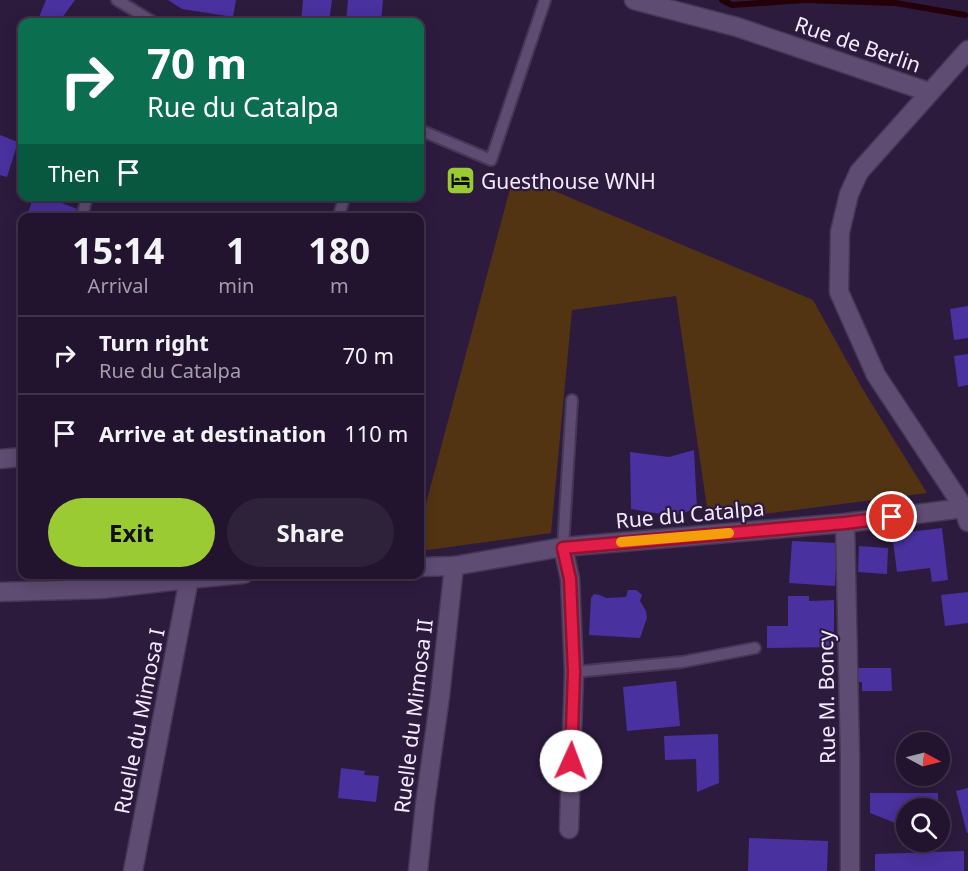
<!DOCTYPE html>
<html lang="en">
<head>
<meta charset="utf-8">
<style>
  body { margin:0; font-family:"Noto Sans",sans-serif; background:#2e213a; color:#f1f3f6; height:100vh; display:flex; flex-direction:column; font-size:22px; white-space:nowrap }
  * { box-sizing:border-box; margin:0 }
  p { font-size:20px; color:#a29eaa }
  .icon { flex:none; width:33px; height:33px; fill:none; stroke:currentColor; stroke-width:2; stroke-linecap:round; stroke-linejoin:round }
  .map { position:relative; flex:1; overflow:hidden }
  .side { position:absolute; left:18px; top:213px; width:406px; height:366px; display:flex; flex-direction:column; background:#22142e; border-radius:12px; box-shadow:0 3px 15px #0003,0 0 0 2px #3f334a }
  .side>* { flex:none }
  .top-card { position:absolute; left:18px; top:18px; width:406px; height:183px; border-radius:12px; box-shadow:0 3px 15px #0003,0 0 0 2px #3f334a; background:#0b6e4f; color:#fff; overflow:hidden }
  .needle { width:39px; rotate:97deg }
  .tools { position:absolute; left:896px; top:732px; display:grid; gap:12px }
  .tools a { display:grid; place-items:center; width:54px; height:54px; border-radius:50%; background:#22142e; box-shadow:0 3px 15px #0003,0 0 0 2px #3f334a; font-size:30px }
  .pin { position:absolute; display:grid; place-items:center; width:51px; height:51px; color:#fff; margin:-26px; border:3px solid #fff; border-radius:50%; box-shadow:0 2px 6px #0007 }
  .me { position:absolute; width:66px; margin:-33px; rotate:2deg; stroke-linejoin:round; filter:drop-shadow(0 0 4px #0008) }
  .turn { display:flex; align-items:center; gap:21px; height:126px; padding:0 30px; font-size:27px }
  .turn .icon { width:78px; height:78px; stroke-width:2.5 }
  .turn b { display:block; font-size:42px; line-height:51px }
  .then { display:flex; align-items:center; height:57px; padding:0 30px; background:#0003; gap:12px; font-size:22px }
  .eta { display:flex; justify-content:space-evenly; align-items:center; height:102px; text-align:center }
  .eta b { font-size:36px; font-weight:700; line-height:42px }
  .cta { display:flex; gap:12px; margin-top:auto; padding:12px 30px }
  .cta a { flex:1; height:69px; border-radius:36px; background:#9bcb33; color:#111; font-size:24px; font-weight:700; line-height:69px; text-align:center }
  .cta a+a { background:#2e213a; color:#f1f3f6 }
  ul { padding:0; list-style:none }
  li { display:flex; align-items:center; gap:18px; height:78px; padding:0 30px; border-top:2px solid #3f334a }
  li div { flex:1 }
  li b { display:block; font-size:22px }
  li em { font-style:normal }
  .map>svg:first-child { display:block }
</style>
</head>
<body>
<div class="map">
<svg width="968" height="871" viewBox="0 0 968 871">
  <rect width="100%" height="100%" fill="#2d1b3e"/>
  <!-- green -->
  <path fill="#523413" d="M514,174L813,300L862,388L927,493L709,521L676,296L572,310L551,533L420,551V526Z"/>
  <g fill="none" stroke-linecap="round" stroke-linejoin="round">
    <!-- stream -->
    <path stroke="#24000a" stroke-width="6" d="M722,0L732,5L804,0L896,3L965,15"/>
  </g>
  <!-- building -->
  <path fill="#49319f" d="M46,0H75L59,22H37Z
    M168,0H236L233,17L182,9Z
    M303,0H332L329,22H301Z
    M348,0H383L381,22H346Z
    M0,135L18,142L7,177L0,175Z
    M34,196H43L80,210L78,218H26Z
    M968,306V338L954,340L950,309Z
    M968,354V385L958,387L954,356Z
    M694,450L697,509L672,516L631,509L630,452L669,457Z
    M942,528L948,580L932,582L930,568L897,572L892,534Z
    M792,541L837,543L835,586L789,583Z
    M859,546L888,548L887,574L858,572Z
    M628,590H636L642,595L640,601L646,611L647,618L640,638L589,635L591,598L594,594L600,595L606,598L626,597Z
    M968,592V623L945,626L941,595Z
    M788,596H809V601L834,600V647L767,648V626H788Z
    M857,668H891L892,691H862V682H857Z
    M676,681L680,726L627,731L623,687Z
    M718,734L719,783L697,792L696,759L665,760L664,736Z
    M341,768L365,771L364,775L379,776L376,802L338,798Z
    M968,788V833H967L956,791Z
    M870,793H938V808H906V824H898L870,813Z
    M939,809H946V824H939Z
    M749,838L828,841L827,871H748Z
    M964,851V871H875V854Z"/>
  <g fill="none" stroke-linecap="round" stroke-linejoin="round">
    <defs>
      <path id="lane" d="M117,0L153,22
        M420,130L491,160L545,0
        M82,218L87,196
        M338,218L345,196
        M563,547L572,400
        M574,672L682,662L755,648"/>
      <path id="street" d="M634,0L737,27L929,92
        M0,459L22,457
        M845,523L850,758V871
        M563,547L570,579L574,672L569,829
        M133,871L189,579
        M418,871L425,804L440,696L454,566"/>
      <path id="secondary" d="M968,50L859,172L849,194L840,232L839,292L876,375L964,508L968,522
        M420,567L454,566L563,547L845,523L964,508
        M0,592L102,589L189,579L244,574"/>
    </defs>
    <!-- lane casing -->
    <use href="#lane" stroke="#463754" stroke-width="14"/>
    <!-- street casing -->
    <use href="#street" stroke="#463754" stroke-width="21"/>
    <!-- secondary casing -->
    <use href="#secondary" stroke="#463754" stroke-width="21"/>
    <!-- lane -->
    <use href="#lane" stroke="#5e4c72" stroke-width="10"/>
    <!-- street -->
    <use href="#street" stroke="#5e4c72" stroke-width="18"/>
    <!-- secondary -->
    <use href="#secondary" stroke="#5e4c72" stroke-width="18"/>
  </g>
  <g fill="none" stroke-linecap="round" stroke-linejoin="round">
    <defs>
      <path id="route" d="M571,761L574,672L572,626L570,579L563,548L845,523L892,517"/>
    </defs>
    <!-- route casing -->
    <use href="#route" stroke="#92132f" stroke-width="15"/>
    <!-- route -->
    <use href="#route" stroke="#e11d48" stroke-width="10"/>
    <!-- slow -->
    <path stroke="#f59e0b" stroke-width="10" d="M621,542L729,533"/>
  </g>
  <!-- icons -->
  <defs>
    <symbol id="hotel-square" viewBox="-11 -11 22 22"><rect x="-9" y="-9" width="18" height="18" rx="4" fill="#9bcb33" stroke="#2d1b3e"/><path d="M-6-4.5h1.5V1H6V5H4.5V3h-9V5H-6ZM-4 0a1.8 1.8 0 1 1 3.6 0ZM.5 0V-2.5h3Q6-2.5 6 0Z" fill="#111"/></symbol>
  </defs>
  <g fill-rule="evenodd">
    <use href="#hotel-square" x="444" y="164" width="33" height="33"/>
  </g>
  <g text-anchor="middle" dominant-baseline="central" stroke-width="4.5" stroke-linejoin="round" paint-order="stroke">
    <!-- street labels -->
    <g font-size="21" fill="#f3ebfd" stroke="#2d1b3e">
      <text transform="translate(858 44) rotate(19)">Rue de Berlin</text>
      <text transform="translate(690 514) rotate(-5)">Rue du Catalpa</text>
      <text transform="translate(826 697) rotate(-91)">Rue M. Boncy</text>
      <text transform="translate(413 716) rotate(-83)">Ruelle du Mimosa II</text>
      <text transform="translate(139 721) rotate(-79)">Ruelle du Mimosa I</text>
    </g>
    <!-- poi labels -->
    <g font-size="21" fill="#f3ebfd" stroke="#2d1b3e" text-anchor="start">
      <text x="481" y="181">Guesthouse WNH</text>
    </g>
  </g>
</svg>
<div class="tools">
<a><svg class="needle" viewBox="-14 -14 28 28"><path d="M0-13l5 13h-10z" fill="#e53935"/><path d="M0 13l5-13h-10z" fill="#a29eaa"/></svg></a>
<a><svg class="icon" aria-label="search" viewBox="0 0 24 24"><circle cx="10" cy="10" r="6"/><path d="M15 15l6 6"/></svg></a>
</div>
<div class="pin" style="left:892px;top:517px;background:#d93025"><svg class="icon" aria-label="arrive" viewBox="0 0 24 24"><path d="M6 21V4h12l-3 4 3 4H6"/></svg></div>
<svg class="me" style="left:571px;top:761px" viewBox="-20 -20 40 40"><circle r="19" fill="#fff"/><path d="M0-13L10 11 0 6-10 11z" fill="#e11d48"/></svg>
<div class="top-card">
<div class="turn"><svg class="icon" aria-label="right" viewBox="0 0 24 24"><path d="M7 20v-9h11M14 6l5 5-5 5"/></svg><div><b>70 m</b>Rue du Catalpa</div></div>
<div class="then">Then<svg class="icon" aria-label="arrive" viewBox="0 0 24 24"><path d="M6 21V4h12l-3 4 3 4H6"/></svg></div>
</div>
<section class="side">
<div class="eta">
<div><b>15:14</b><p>Arrival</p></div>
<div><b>1</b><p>min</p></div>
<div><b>180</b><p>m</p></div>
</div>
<ul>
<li><svg class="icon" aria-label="right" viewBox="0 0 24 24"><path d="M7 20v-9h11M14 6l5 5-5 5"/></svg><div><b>Turn right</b><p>Rue du Catalpa</p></div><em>70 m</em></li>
<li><svg class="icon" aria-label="arrive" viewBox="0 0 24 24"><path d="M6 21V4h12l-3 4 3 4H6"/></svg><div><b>Arrive at destination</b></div><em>110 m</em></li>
</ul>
<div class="cta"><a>Exit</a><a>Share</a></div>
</section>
</div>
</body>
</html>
